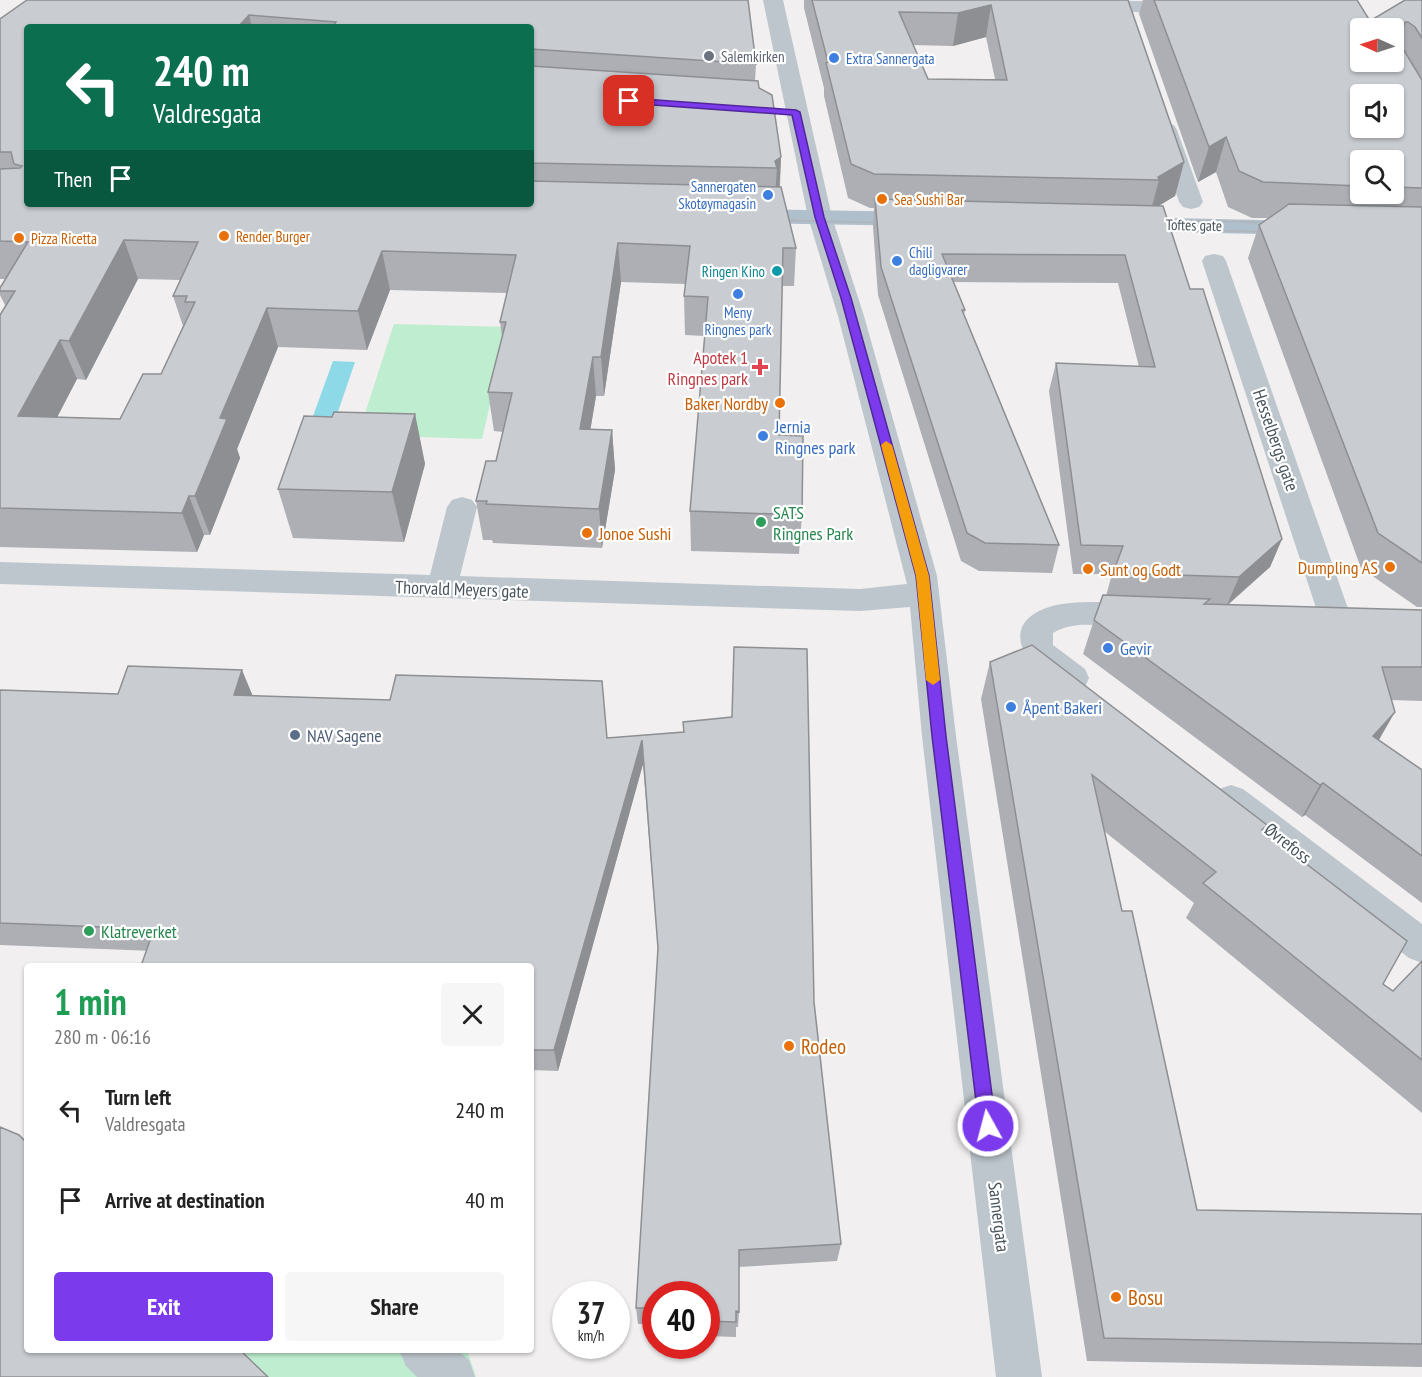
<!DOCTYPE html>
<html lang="en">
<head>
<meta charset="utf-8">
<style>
  body { margin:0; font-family:"PT Sans Narrow",sans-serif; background:#f6f6f6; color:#222; height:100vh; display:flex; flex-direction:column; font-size:22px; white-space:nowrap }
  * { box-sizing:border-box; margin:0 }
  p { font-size:20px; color:#767676 }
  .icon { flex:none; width:33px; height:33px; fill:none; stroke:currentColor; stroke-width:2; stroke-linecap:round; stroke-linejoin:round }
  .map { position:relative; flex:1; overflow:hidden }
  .details { position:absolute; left:24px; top:963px; width:510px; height:390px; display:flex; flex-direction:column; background:#fff; border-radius:6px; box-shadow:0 2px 4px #0004 }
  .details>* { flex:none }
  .banner { position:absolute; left:24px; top:24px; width:510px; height:183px; border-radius:6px; box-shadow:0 2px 4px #0004; background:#0b6e4f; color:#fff; overflow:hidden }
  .needle { width:39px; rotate:273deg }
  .controls { position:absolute; left:1350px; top:18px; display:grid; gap:12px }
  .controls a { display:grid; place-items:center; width:54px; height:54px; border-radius:6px; background:#fff; box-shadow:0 2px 4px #0004; font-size:30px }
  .speed { position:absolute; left:552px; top:1281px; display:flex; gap:12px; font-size:30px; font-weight:700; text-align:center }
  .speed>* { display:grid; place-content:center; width:78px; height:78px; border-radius:50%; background:#fff; box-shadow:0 2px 4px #0004; line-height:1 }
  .speed small { font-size:15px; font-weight:400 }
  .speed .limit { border:9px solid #d22; background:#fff; color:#111 }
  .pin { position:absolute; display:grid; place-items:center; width:51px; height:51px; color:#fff; margin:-26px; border-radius:12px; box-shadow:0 3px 9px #0006 }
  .me { position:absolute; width:66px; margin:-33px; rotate:353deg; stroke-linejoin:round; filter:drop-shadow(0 0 4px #0008) }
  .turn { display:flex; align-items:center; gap:21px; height:126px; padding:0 30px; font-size:27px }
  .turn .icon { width:78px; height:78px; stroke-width:2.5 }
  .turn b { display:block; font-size:42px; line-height:51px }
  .then { display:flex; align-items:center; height:57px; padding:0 30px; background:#0003; gap:12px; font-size:22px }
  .round { display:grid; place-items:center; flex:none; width:63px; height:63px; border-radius:6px; background:#f6f6f6 }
  .summary { display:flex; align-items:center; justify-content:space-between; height:102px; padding:0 30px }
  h1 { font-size:36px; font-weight:700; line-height:45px; color:#1e9e55 }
  .button { display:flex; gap:12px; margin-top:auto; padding:12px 30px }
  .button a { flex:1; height:69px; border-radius:6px; background:#7c3aed; color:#fff; font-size:24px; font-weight:700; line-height:69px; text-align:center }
  .button a+a { background:#f6f6f6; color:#222 }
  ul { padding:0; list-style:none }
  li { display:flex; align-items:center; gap:18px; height:90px; padding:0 30px }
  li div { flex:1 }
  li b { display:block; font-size:22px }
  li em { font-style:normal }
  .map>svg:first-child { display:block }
</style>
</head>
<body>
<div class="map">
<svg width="1422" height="1377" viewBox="0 0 1422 1377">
  <rect width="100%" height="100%" fill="#f1efef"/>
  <!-- green -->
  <path fill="#bfedcf" d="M394,324L508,327L482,439L358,435Z
    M0,1132L27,1350H467L476,1377H0Z"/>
  <!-- water -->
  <path fill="#8dd9e8" d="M333,361L355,362L333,426L308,430Z"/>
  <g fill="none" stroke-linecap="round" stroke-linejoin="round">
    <!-- minor -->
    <path fill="#bdc6cd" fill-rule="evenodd" d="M763,0H783L832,217L864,316L937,576L956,736L1042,1377H996L922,736L910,607L860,611L0,584V562L430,575L447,507L452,500L462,497L472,500L477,507L460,576L860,589L907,584L838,316L808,217Z
      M1085,0L1187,2L1194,4L1197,8L1194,12L1187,14L1078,10L1075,6L1078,2Z
      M1166,123L1174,125L1177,130L1203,202L1199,207L1191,209L1183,207L1179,202L1155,130L1158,125Z
      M1214,254L1223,256L1226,261L1352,620L1347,628L1336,632L1325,628L1320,620L1202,261L1205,256Z
      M1099,602L1140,604L1151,608L1156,616L1151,624C1120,634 1083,615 1053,633V645L1085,669L1089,678L1085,687C1080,688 1075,690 1071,690C1061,689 1052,680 1043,674C1021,657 1007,627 1039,611C1057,602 1079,602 1099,602Z
      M1231,785L1243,789L1422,924V963L1409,958L1219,809L1213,799L1219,789Z
      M399,1350H457L469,1360L475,1377H417L406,1366Z"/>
    <!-- major -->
    <path fill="#afbfcc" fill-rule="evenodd" d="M743,209L919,212L927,214L931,219L927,224L919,226L743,223L735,221L731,216L735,211Z
      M1124,217L1303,221L1311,223L1315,228L1311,233L1303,235L1124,231L1116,229L1112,224L1116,219Z"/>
    <!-- tram -->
    <path stroke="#b1b4b9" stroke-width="1.5" d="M774,220L891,223
      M1173,220L1278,223
      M1155,229L1272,232"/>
  </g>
  <!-- wall -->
  <path fill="#adafb4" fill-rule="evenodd" d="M748,0L756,64L755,81L759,88L781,157L780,187L796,248L794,286H782L779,435L802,515L799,554L691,551L690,511L705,336L685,335L684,296L686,284L621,282L604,396H596L590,430H612L615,470L602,548L493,543L492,540H483L476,501L496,461L503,432L494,431L488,392L502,337L500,322L507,293L390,290L367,350L278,347L237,449L240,458L210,535H204L197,552L0,547V315L6,307L0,295V288L5,279H0V23L1,22ZM27,27H531V204H27ZM138,279L180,280L173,296L183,326L161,374L120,419L57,417L77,379L86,380Z
    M804,0H1128L1184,162L1175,196L1159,206L1282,539L1270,567L1228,605L1422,610V701L1392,700L1379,740L1422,770V903L1305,815L1302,817L1083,654L1094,620L1106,596L1112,574H1073L1049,391L1056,363L1139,367L1118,283L953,282L965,310L964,314L1059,545L1052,573L979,571L961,561L878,295L873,227L874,208H870L848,198L824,96V88L804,8ZM986,37L995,79H928L913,45L953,46Z
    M1143,0H1357L1370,21L1422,0V607H1417L1361,568L1248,258L1259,225L1268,218H1252L1228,207L1216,172L1198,182L1139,14ZM1360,28H1394V62ZM1360,160H1394V194H1360Z
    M415,414L425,464L404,542L293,538L278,489L332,417Z
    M990,662L1267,825L1264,831L1383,984L1393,991L1422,961V1113L1186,918L1194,903L1104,831L1122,911L1197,1210L1422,1214V1367L1087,1361L981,699Z
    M0,690L118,694H252V695L607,738L683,732V722L814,1002L841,1244L837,1261L739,1267V1312L738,1327H736V1337L706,1336V1294H656V1324H638L636,1308L658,951L643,764L558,1071L531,1070V966L0,945Z"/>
  <!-- shaded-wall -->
  <path fill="#8d8f92" d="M991,5L986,37L953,46L958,13Z
    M249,15L252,27H238Z
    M1226,137L1216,172L1198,182L1209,147Z
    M781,157L779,195L775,198L777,168L775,161Z
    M1184,162L1175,196L1151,210L1159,180L1158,177Z
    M124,240L138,279L86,380L69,341Z
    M618,243L621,282L604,396L601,357Z
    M382,251L390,290L367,350L358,311Z
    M267,308L278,347L237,449L240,458L210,535L195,496L220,418Z
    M60,340L77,379L37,456L18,416Z
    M593,357L596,396L584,468L580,429Z
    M415,414L425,464L404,542L392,492Z
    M612,430L615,470L602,548L599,509Z
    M189,496L204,535L197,552L182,513Z
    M1282,539L1270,567L1227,605L1239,577Z
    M242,670L252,694L244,719L234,695Z
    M1395,712L1376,745L1373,736Z
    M642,740L643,764L558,1071L554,1050Z
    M1323,783L1305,815L1302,817L1320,785Z"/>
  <!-- building -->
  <path fill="#c9ccd1" stroke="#8d8f92" stroke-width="1.5" fill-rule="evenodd" d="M27,0H748L756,64L531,49V27H333L336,22L249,15L238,27H27V204H531V181L781,187L796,248H783L779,435L803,436L802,515L690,511L708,297L684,296L690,246L618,243L601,357H593L580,429L612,430L599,509L486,504L487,501H476L486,461H496L512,393L488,392L506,322H500L516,255L382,251L358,311L267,308L220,418L227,419L195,496H189L182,513L0,508V315L15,291H0V288L28,242L0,241V169L20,168L22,166L14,164L11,152H0V19ZM124,240L198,242L173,296H187L185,302H195L161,374H143L120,419L18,416L60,340L69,341Z
    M812,0H1128L1184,162L1158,177L1159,180L874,174L851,164L826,63L828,62ZM991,5L1007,80L928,79L899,12L958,13Z
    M1154,0H1357L1370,21L1405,0H1422V38L1415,27L1408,22H1405L1404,26L1391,27V28H1360V62H1394V34L1422,80V188L1394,187V160H1360V186L1263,182L1239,171L1226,137L1209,147ZM1360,94H1394V128H1360Z
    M531,66L758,81L759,88L772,95L781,157L775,161L777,168L531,163Z
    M875,199L1163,206L1190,289H1203L1282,539L1239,577L1113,573L1123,546L1081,545L1056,363L1155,367L1125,255L942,254L965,310H962L1059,545L985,543L967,533L881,267Z
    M1289,204L1422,207V563L1378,533L1259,225Z
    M334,412L415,414L392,492L278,489L304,416L332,417Z
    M1103,595L1210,599L1204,604L1422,610V667H1382L1395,712L1373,736L1422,770V856L1323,783L1320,785L1094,620Z
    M1032,645L1267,825L1262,830L1407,941L1383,984L1393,991L1422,961V1060L1203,883L1216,872L1092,775L1122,911H1132L1197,1210L1422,1214V1344L1104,1338L990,662Z
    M734,647L807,649L814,1002L841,1244L739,1250V1312L736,1311V1322L706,1321V1294H656V1308H636L658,948L642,740L554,1050H531V966H141L154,929L0,923V690L118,694L128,666L242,670L234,695L390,700L396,675L602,681L607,738L684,732L683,722L732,717Z
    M0,1127L19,1135L27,1143V1350H240L268,1377H0Z"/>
  <!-- route -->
  <path fill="#7c3aed" stroke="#51269a" stroke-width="1.5" d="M629,98L796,110L800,112L824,217L851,298L929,576L946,736L996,1126L994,1132L988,1134L981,1132L979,1126L932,736L916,576L841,298L815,217L792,115L626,103V99Z"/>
  <!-- slow -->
  <path fill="#f59e0b" d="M886,441L892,445L929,576L940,680L933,685L926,680L916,576L881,445Z"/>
  <!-- markers -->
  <circle fill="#6b7280" stroke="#fff" stroke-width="2" cx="709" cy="56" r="6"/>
  <g fill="#3f7fe0" stroke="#fff" stroke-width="2">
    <circle cx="834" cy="58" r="6"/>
    <circle cx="768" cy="195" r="6"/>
    <circle cx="897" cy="261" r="6"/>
    <circle cx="738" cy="294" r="6"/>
    <circle cx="763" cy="436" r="6"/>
    <circle cx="1108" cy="648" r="6"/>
    <circle cx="1011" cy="707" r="6"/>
  </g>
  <g fill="#e8710a" stroke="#fff" stroke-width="2">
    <circle cx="882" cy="199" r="6"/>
    <circle cx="224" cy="236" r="6"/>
    <circle cx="19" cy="238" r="6"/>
    <circle cx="780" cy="403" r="6"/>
    <circle cx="587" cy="533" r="6"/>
    <circle cx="1390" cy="567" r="6"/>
    <circle cx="1088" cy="569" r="6"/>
    <circle cx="789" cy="1046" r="6"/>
    <circle cx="1116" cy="1297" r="6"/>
  </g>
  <circle fill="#0f9aa8" stroke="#fff" stroke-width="2" cx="777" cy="271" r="6"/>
  <path fill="#e0444e" stroke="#fff" stroke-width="2" d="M757 358h6v6h6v6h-6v6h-6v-6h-6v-6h6z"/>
  <g fill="#2e9e5b" stroke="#fff" stroke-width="2">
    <circle cx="761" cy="522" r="6"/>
    <circle cx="89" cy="931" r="6"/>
  </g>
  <circle fill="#5c6f8a" stroke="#fff" stroke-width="2" cx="295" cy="735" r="6"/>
  <g text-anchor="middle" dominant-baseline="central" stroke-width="4.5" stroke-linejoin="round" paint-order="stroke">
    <!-- far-worship labels -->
    <g font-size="15" fill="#5b616d" stroke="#fff" text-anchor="start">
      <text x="721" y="56">Salemkirken</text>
    </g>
    <!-- far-shop labels -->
    <g font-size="15" fill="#366cbe" stroke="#fff" text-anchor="start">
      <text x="846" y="58">Extra Sannergata</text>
      <text x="756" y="186" text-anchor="end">Sannergaten<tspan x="756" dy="17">Skotøymagasin</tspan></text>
      <text x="909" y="252">Chili<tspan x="909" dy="17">dagligvarer</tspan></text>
      <text x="738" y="312" text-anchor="middle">Meny<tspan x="738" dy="17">Ringnes park</tspan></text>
    </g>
    <!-- far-food labels -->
    <g font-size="15" fill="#c56008" stroke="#fff" text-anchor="start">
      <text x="894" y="199">Sea Sushi Bar</text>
      <text x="236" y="236">Render Burger</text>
      <text x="31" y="238">Pizza Ricetta</text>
    </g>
    <!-- far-street labels -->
    <g font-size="15" fill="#47535b" stroke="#fff">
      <text transform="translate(1194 225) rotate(1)">Toftes gate</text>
    </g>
    <!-- far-culture labels -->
    <g font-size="15" fill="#0d838f" stroke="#fff" text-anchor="end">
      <text x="765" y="271">Ringen Kino</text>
    </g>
    <!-- health labels -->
    <g font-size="18" fill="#be3a42" stroke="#fff" text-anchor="end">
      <text x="748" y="357">Apotek 1<tspan x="748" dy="21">Ringnes park</tspan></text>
    </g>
    <!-- food labels -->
    <g font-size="18" fill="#c56008" stroke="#fff" text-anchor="end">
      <text x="768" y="403">Baker Nordby</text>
      <text x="599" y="533" text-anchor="start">Jonoe Sushi</text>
      <text x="1378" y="567">Dumpling AS</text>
      <text x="1100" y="569" text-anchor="start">Sunt og Godt</text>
    </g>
    <!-- shop labels -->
    <g font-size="18" fill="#366cbe" stroke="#fff" text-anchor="start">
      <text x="775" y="426">Jernia<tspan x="775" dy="21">Ringnes park</tspan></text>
      <text x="1120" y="648">Gevir</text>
      <text x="1023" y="707">Åpent Bakeri</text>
    </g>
    <!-- street labels -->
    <g font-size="18" fill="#47535b" stroke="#fff">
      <text transform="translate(1276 440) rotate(71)">Hesselbergs gate</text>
      <text transform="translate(462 589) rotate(2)">Thorvald Meyers gate</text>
      <text transform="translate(1288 843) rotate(38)">Øvrefoss</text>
      <text transform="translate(999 1217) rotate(83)">Sannergata</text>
    </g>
    <!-- leisure labels -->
    <g font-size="18" fill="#27864d" stroke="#fff" text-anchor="start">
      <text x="773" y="512">SATS<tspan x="773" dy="21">Ringnes Park</tspan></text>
      <text x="101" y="931">Klatreverket</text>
    </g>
    <!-- service labels -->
    <g font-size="18" fill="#4e5e75" stroke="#fff" text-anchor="start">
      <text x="307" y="735">NAV Sagene</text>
    </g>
    <!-- near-food labels -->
    <g font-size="21" fill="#c56008" stroke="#fff" text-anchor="start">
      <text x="801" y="1046">Rodeo</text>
      <text x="1128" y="1297">Bosu</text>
    </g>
  </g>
</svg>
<div class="controls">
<a><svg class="needle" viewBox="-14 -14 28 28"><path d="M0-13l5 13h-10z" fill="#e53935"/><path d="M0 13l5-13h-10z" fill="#767676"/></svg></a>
<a><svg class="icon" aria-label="sound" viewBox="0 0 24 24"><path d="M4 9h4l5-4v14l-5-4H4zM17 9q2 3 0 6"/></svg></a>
<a><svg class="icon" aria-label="search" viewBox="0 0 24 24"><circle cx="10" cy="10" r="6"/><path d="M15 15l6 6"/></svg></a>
</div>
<div class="speed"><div>37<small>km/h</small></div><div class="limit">40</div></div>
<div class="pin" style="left:629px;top:101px;background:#d93025"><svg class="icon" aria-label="arrive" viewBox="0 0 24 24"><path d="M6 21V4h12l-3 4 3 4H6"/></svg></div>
<svg class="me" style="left:988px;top:1126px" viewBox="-20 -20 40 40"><circle r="17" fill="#7c3aed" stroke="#fff" stroke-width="3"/><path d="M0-11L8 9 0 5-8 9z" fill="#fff"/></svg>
<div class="banner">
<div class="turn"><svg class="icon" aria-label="left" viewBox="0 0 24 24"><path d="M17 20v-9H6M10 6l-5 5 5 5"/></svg><div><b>240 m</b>Valdresgata</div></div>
<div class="then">Then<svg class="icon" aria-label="arrive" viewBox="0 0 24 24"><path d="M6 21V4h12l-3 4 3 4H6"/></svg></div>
</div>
<section class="details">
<div class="summary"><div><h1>1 min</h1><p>280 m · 06:16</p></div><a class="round"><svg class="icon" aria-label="close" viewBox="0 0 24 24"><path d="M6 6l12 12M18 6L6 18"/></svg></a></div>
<ul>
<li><svg class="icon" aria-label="left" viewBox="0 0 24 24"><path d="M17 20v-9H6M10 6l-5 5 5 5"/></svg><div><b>Turn left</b><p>Valdresgata</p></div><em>240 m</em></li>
<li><svg class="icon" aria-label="arrive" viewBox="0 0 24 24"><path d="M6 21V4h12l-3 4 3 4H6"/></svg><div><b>Arrive at destination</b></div><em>40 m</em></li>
</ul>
<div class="button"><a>Exit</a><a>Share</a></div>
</section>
</div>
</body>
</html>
